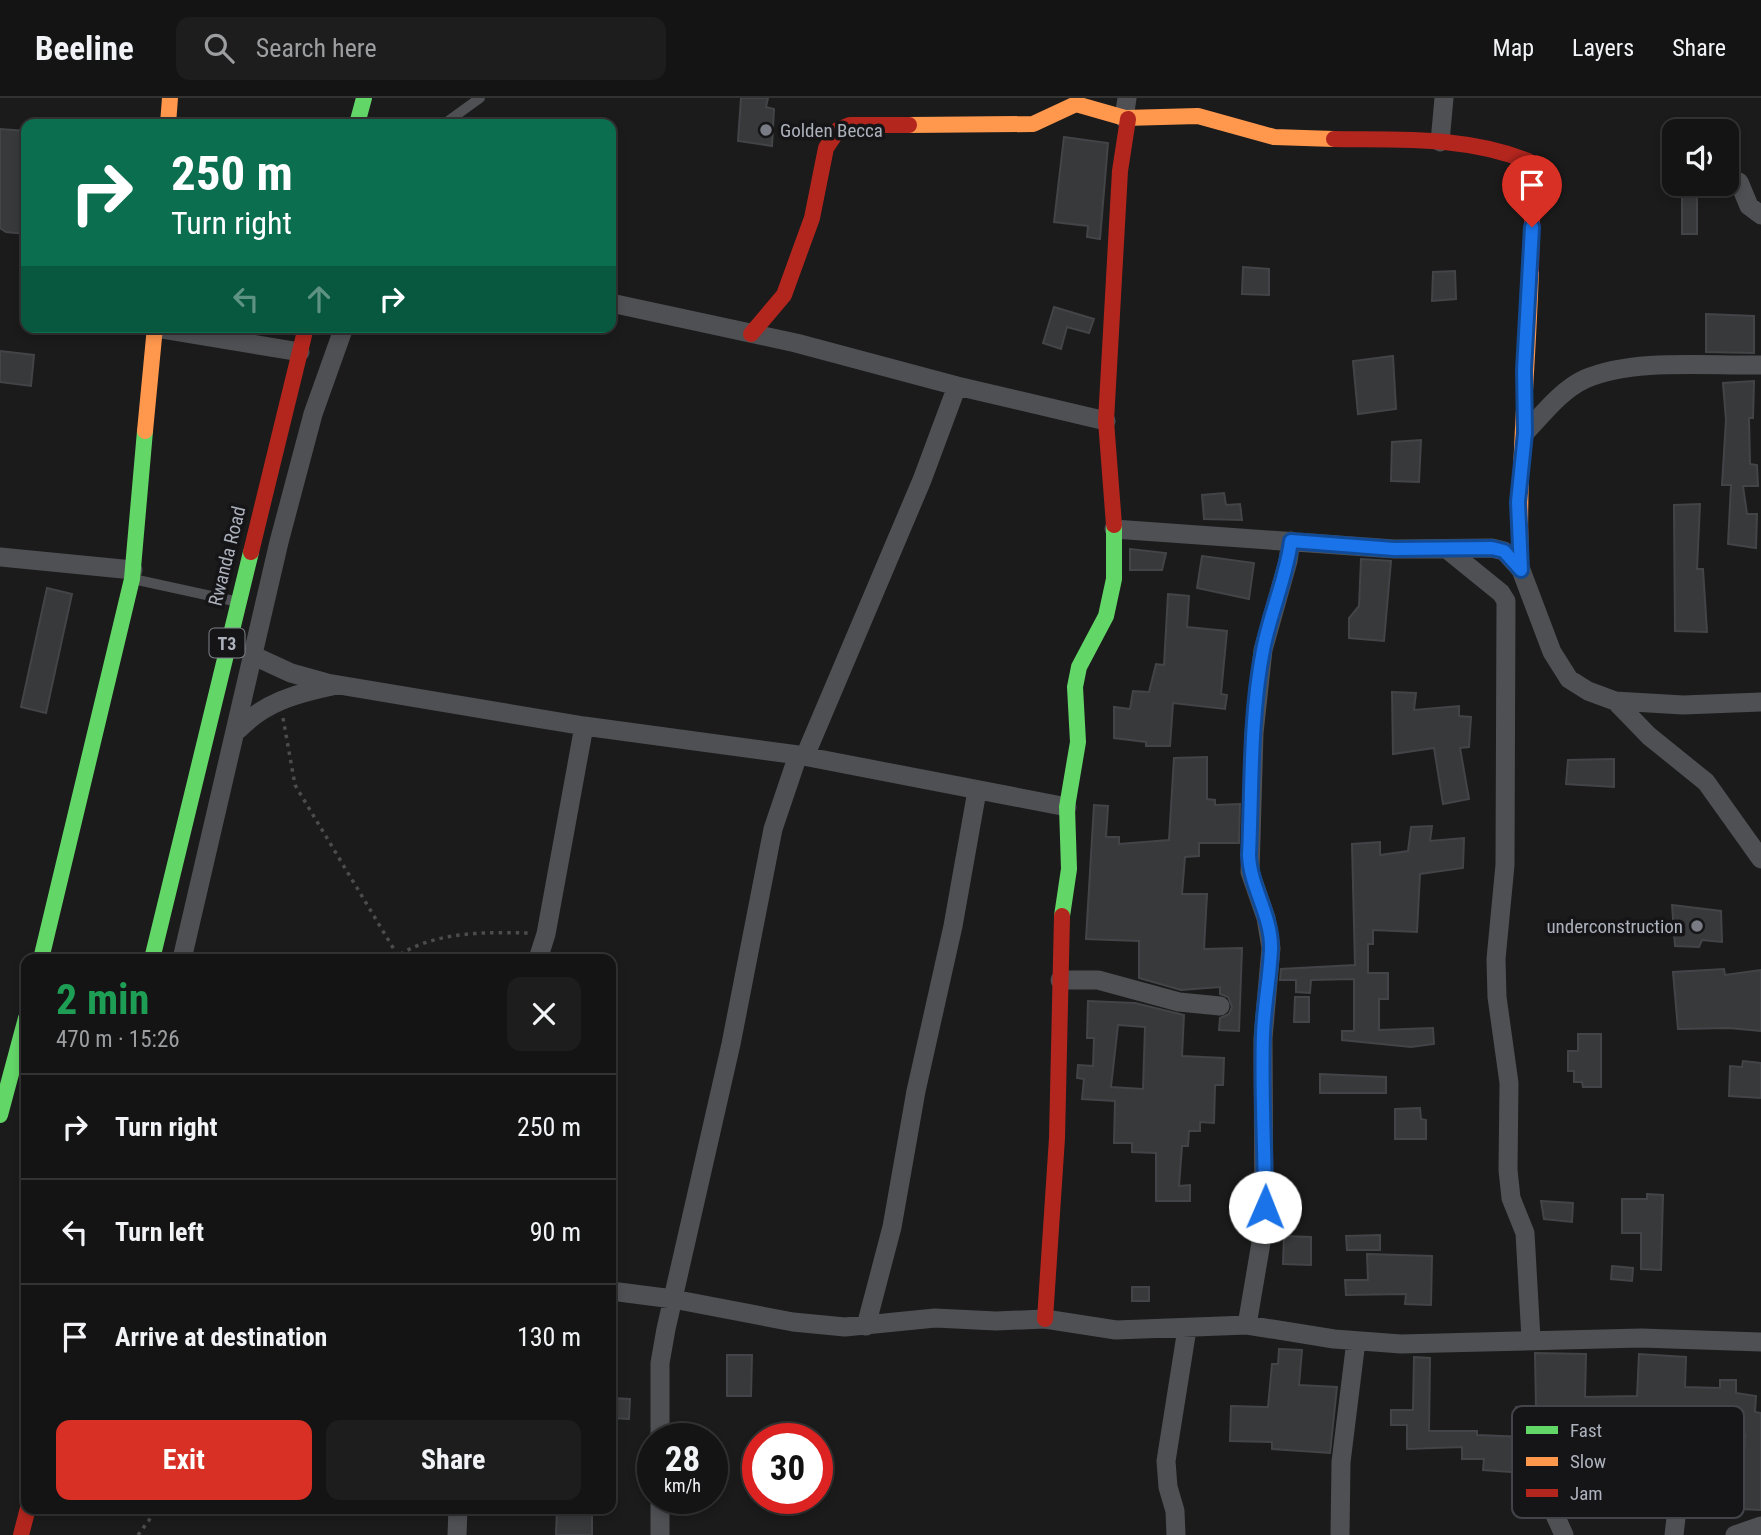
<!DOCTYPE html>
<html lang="en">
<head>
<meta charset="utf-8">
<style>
  body { margin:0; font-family:"Roboto Condensed",sans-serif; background:#1d1d1d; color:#f1f3f6; height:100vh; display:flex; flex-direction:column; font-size:26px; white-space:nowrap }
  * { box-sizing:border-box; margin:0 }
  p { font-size:23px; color:#9d9ea0 }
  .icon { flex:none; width:38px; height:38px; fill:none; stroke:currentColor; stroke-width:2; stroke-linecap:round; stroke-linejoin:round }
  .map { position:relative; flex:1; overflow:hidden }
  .details { position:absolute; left:21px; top:856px; width:595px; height:560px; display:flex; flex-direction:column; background:#141414; border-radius:14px; box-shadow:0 4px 10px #0003,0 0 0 2px #333334 }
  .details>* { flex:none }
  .guide { position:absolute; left:21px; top:21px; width:595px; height:214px; border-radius:14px; box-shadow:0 4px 10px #0003,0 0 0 2px #333334; background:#0b6e4f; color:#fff; overflow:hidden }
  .tools { position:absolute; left:1662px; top:21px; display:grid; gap:14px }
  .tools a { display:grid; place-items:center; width:77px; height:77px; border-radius:14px; background:#141414; box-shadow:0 4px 10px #0003,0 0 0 2px #333334; font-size:35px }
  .speed { position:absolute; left:637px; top:1325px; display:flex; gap:14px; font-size:35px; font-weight:700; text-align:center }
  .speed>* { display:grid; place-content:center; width:91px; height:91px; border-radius:50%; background:#141414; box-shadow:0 4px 10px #0003,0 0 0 2px #333334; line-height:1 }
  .speed small { font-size:18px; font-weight:400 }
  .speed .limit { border:10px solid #d22; background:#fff; color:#111 }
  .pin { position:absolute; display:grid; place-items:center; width:60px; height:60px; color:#fff; margin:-72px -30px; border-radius:50% 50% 50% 0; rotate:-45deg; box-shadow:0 0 7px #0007 }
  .pin .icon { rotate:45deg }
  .me { position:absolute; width:77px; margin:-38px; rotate:1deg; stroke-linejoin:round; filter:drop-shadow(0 0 5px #0008) }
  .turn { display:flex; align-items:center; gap:24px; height:147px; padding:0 35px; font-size:32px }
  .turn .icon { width:91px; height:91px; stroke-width:2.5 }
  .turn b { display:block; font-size:49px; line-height:60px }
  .lanes { display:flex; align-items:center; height:66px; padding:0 35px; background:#0003; justify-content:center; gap:35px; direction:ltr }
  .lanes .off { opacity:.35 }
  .round { display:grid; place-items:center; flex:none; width:74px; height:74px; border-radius:14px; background:#1d1d1d }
  .head { display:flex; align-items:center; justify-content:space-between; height:119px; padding:0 35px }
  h1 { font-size:42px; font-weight:700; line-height:52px; color:#1e9e55 }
  .button { display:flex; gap:14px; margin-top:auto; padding:14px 35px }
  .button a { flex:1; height:80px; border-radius:14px; background:#d93025; color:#fff; font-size:28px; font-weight:700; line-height:80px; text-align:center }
  .button a+a { background:#1d1d1d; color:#f1f3f6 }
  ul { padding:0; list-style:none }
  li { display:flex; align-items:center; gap:21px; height:105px; padding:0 35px; border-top:2px solid #333334 }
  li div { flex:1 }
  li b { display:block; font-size:26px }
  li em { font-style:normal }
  header { display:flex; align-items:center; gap:42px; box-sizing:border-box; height:98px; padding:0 35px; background:#141414; border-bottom:2px solid #333334 }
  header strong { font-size:33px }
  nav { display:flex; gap:38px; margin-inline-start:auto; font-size:24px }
  .search { width:490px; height:63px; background:#1d1d1d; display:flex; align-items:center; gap:18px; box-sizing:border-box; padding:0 24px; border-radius:14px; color:#9d9ea0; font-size:26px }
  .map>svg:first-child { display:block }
</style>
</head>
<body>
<header>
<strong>Beeline</strong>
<div class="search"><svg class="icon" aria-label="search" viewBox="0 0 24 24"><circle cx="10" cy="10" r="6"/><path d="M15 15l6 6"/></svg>Search here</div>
<nav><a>Map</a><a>Layers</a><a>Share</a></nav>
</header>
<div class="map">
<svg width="1761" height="1437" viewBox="0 0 1761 1437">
  <rect width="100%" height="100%" fill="#1b1b1b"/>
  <!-- building -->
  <path fill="#38393b" stroke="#434447" stroke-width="2" fill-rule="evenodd" d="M741,0H768L766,9L774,11L772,48L738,43Z
    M0,31L26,33V136L6,134L0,130Z
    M1064,39L1108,45L1100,141L1087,139L1088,128L1054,124Z
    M1682,86H1697V136H1682Z
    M1243,169L1269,171V197L1242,196Z
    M1455,173L1456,201L1432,203L1433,174Z
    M1054,209L1094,221L1089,235L1067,229L1061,251L1043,245Z
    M1706,216L1754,218V255L1706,254Z
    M0,253L34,257L31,288L0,284Z
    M1393,258L1396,311L1358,316L1353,263Z
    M1754,283L1753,320H1749L1750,366L1757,367L1758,388H1743L1747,416H1757L1756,450L1728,446L1731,387H1722L1726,322L1723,285Z
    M1421,342L1419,384L1391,383L1392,344Z
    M1224,395L1226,407L1240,406L1242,422L1204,421L1202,397Z
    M1700,406L1697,471H1703L1707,534L1675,533L1674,407Z
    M1130,451L1166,455L1162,472H1130Z
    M1202,458L1254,465L1249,501L1197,490Z
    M1361,461L1391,463L1384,543L1349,540V520L1359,508Z
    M47,490L72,496L46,615L21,609Z
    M1168,496L1189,498L1187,529L1227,533L1221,596L1227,597L1225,611L1173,605L1170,648H1146V644L1114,640V609L1130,611L1133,593L1149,594L1156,566L1164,567Z
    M1392,594L1416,595L1414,612L1459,608V618L1471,619L1469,649L1460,650L1469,701L1443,706L1434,650L1393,656Z
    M1207,659V701L1215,702V707L1240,706L1239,745H1199V758L1185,759L1182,796H1207L1204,851L1242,850L1239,933L1219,932L1220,920L1229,916L1232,909L1228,899L1220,896V889L1181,892L1139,880V843L1086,841L1094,707L1108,708L1106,739H1119V746L1169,742L1174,660Z
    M1614,661V689L1566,686L1568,662Z
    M1432,728L1430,743L1464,740L1463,770L1420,776L1417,834L1373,832V846H1368V875H1388V901H1379V932L1433,930L1434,946L1411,949L1342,942V933H1354V881L1311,882L1310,895L1296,894V882H1280L1281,871L1355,867L1352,746L1380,744V757L1408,753L1411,729Z
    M1672,807L1721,813L1722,844L1702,842L1699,849L1675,848Z
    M1724,871L1725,877L1761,872V933L1729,930L1678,931L1673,874Z
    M1295,899H1309V924H1294Z
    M1088,903L1135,905L1184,917L1182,958L1224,960L1223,987H1215L1214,1025L1200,1024V1033H1189L1188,1048H1182L1179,1088L1190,1087V1103H1156V1055L1132,1054V1045H1114L1115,1003L1082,1001L1084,981L1077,980L1078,967L1093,968L1094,940H1087ZM1118,927L1145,929L1143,991L1111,989Z
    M1578,936H1601V989H1583L1582,984H1574V973H1568V953H1578Z
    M1743,963L1761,965V1000L1729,998L1730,968L1742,969Z
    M1320,976L1386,979V995H1320Z
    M1420,1010L1421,1021L1426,1022V1041H1395V1011Z
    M1647,1096L1663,1097L1661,1172L1641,1171V1135H1622V1101H1647Z
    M1541,1103L1573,1105L1572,1124L1544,1121Z
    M1380,1137V1152H1347L1346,1138Z
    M1284,1138L1311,1139V1167L1283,1166Z
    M1367,1156L1432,1158L1431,1207L1405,1206L1406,1196L1346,1197L1345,1182H1368Z
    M1612,1168L1633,1170L1632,1183L1611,1181Z
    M1132,1189H1149V1203H1132Z
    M1279,1251L1302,1252L1299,1287L1337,1289L1330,1355L1272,1351V1344L1230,1343L1231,1308L1268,1309L1272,1266H1278Z
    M1535,1255L1586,1256L1585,1299L1637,1298L1639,1256L1686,1259L1685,1289L1720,1290V1282H1736V1295L1756,1298L1755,1314L1761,1315V1412L1741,1411L1745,1336L1702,1335L1701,1353L1684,1348L1674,1352L1658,1351L1659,1333L1518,1327L1516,1309L1536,1310Z
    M727,1257H752L751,1298H727Z
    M1414,1259L1430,1260L1429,1333H1477V1337L1528,1339L1523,1354L1527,1375L1483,1372L1484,1361H1462V1349L1407,1351V1327H1391V1312H1413Z
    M611,1300L630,1301L629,1321L611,1320Z
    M557,1410H592V1437H556Z"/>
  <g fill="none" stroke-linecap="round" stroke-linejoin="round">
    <!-- path -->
    <path stroke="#4b4c4e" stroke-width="3.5" stroke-dasharray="3.5 5" stroke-linecap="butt" d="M283,620L295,687L398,858
      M393,861C432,833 484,834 529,835
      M138,1437L158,1410"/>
    <!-- lane -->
    <path stroke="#4e5054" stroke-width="10" d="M444,26L480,0
      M133,481L234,503"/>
    <!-- street -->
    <path stroke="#4e5054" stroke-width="19" d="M1124,20L1127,0
      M1440,44L1444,0
      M1739,84L1749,108L1761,117
      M611,205L796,245L957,288L1106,323
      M155,230L300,254
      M1525,335C1543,316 1561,292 1585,281C1633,260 1709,268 1761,267
      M1114,431L1394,451L1492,450L1504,453L1521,472L1552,554L1569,581L1588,593L1615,603L1649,638L1706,684L1761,761
      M1448,452L1501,495L1506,503L1505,767L1496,861L1497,899L1509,985L1508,1072L1511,1100L1525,1135L1531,1241
      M0,459L133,472
      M254,558L291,575L327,585L584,628L798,657L1067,709
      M1615,603L1683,607L1761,604
      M238,632C265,604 295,596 332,588
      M805,658L922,382L957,288
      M182,861L279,444L313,316L344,229
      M538,861L546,836L584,628
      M1060,882H1098L1179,904L1220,908
      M611,1193L673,1201L793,1224L845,1229L935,1220L996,1223L1045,1221L1116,1232L1247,1227L1334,1241L1401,1246L1641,1240L1761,1244
      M1247,1227L1264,1127L1263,940L1271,850L1266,820L1250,774L1254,635L1263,552L1288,463L1291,443
      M866,1228L892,1129L916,993L953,828L977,693
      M660,1340V1265L666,1231L731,946L773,731L798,657
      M1535,1355L1550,1367L1555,1417L1564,1437
      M660,1400V1437
      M457,1437L458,1410
      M1176,1437L1175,1413L1168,1389L1166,1363L1187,1231
      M1340,1437L1341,1364L1356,1243
      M1674,1437L1683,1360
      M1735,1437L1761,1428"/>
    <!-- fast -->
    <path stroke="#63d668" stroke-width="16" d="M357,26L364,0
      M1062,818L1069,771L1067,709L1078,644L1075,589L1079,569L1106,518L1114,481V427
      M41,861L132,481L145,333
      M152,861L251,454
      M0,1017L26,920"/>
    <!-- slow -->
    <path stroke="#ff974d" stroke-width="16" d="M168,26L170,0
      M909,27L1033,26L1076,6L1125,20L1198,18L1274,39L1334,41
      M145,333L155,229
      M1521,472C1517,372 1528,272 1531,171"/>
    <!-- jam -->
    <path stroke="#b3261e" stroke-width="16" d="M1334,41C1400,42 1466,38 1528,63L1533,83L1531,171
      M751,236L784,197L812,120L826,50L838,32L850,27H909
      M1114,427L1106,323L1120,73L1128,21
      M251,454L306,229
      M1045,1221L1057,1040L1062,818
      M21,1437L28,1410"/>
  </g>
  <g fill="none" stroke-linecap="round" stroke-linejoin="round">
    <defs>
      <path id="route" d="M1265,1109C1265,1051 1261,994 1263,936C1264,908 1270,878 1271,851C1272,818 1250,789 1249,757C1252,690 1250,619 1263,552C1270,515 1286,481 1291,443L1394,451L1492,450L1504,453L1521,472L1518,404L1525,335L1524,272L1532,129"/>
    </defs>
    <!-- route casing -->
    <use href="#route" stroke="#114b97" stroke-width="18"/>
    <!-- route -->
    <use href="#route" stroke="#1a73e8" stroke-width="12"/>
  </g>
  <!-- markers -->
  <g fill="#797c84" stroke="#151517" stroke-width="2.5">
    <circle cx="766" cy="32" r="7"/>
    <circle cx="1697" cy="828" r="7"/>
  </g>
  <g text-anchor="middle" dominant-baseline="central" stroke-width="7" stroke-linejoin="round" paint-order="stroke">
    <!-- shield labels -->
    <rect fill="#151517" stroke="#7f828a" stroke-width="2" x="209.5" y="530.5" width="35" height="29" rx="5"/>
    <g font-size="18" font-weight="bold" fill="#acb1bc">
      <text x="227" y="545">T3</text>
    </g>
    <!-- poi labels -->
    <g font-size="19" fill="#acb1bc" stroke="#151517" text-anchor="start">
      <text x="780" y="32">Golden Becca</text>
      <text x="1683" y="828" text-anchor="end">underconstruction</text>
    </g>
    <!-- street labels -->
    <g font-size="19" fill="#acb1bc" stroke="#151517">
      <text transform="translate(227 458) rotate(-76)">Rwanda Road</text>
    </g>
  </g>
  <!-- legend -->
  <rect x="1512" y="1308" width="232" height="112" rx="10" fill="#151517" stroke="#424449" stroke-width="2"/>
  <rect x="1526" y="1328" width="32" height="8" fill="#63d668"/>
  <rect x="1526" y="1359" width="32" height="9" fill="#ff974d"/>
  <rect x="1526" y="1391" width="32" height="8" fill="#b3261e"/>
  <g font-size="19" fill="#acb1bc">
    <text x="1570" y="1339">Fast</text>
    <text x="1570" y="1370">Slow</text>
    <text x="1570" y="1402">Jam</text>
  </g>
</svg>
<div class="tools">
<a><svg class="icon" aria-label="sound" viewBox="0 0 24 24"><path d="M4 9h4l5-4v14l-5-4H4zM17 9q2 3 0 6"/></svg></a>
</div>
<div class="speed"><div>28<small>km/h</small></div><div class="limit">30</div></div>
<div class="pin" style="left:1532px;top:129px;background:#d93025"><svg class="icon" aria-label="arrive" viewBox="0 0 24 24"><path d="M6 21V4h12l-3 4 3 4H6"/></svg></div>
<svg class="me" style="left:1265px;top:1109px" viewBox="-20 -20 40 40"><circle r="19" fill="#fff"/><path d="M0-13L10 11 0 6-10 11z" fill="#1a73e8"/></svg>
<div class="guide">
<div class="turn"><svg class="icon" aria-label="right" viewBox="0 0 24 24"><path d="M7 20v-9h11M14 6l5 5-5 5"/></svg><div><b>250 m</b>Turn right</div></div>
<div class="lanes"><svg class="icon off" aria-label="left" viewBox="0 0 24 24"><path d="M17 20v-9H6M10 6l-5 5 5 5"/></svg><svg class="icon off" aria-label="ahead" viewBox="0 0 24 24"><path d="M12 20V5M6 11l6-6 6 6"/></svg><svg class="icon" aria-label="right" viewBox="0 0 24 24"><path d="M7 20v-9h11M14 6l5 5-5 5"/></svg></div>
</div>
<section class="details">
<div class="head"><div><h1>2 min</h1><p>470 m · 15:26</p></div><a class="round"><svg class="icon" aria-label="close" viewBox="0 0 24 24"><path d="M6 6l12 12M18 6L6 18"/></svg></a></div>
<ul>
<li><svg class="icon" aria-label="right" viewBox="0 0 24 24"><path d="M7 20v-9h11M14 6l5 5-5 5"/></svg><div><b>Turn right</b></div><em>250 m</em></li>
<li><svg class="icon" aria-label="left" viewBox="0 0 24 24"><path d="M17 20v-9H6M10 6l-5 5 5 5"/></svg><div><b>Turn left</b></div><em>90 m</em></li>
<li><svg class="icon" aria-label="arrive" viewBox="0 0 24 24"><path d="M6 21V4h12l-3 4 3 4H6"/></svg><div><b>Arrive at destination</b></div><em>130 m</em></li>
</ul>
<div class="button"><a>Exit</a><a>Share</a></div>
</section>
</div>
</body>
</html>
